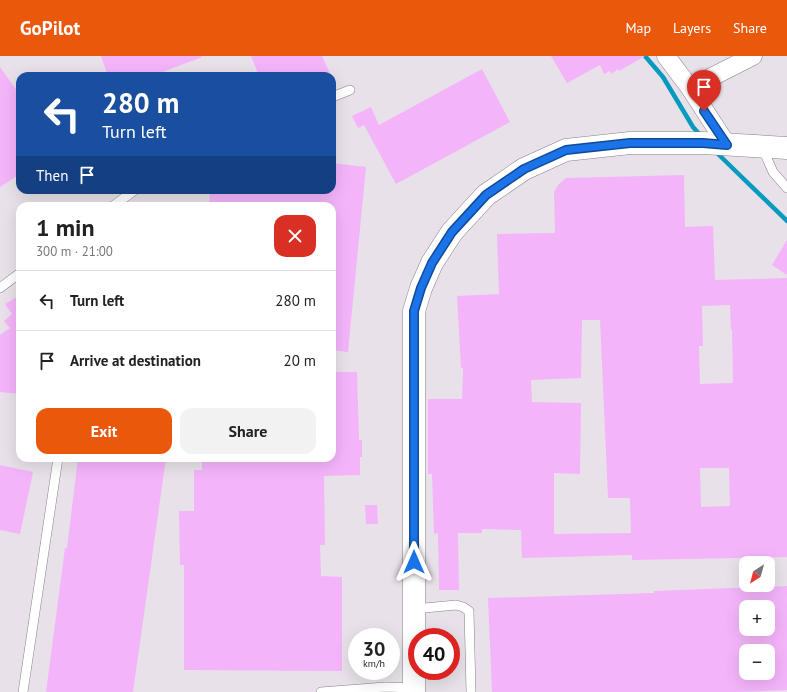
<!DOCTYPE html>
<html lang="en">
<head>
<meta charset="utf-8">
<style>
  body { margin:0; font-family:"PT Sans",sans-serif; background:#f2f2f2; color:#222; height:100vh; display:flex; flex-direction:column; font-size:15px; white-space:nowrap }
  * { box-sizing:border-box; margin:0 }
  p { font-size:13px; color:#767676 }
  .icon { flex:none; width:22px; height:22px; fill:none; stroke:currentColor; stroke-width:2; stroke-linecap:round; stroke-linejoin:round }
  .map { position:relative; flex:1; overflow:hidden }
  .details { position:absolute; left:16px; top:146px; width:320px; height:260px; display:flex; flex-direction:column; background:#fff; border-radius:12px; box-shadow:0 4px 16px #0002 }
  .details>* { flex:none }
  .guide { position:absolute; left:16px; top:16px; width:320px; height:122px; border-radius:12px; box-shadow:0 4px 16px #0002; background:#1a4fa0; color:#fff; overflow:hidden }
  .needle { width:26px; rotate:216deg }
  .controls { position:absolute; left:739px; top:500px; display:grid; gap:8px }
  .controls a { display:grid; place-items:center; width:36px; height:36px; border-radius:8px; background:#fff; box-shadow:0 4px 16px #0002; font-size:20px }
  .speed { position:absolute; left:348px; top:572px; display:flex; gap:8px; font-size:20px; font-weight:700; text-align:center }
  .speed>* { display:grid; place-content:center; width:52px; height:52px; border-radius:50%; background:#fff; box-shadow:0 4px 16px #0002; line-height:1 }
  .speed small { font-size:10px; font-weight:400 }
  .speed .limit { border:6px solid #d22; background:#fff; color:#111 }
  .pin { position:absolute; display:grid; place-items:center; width:34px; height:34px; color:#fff; margin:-41px -17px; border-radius:50% 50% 50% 0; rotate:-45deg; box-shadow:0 0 4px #0007 }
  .pin .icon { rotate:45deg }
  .me { position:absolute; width:44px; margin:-22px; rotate:0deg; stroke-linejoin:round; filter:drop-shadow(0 0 3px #0008) }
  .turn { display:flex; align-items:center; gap:14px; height:84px; padding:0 20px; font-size:18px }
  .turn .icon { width:52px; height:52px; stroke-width:2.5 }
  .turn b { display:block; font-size:28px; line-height:34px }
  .then { display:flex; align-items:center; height:38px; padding:0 20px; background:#0003; gap:8px; font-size:15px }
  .round { display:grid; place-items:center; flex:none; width:42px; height:42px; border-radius:12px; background:#f2f2f2 }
  .head { display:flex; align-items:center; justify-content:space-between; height:68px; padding:0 20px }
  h1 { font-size:24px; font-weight:800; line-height:30px }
  .cta { display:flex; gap:8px; margin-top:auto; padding:8px 20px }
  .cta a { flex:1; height:46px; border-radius:12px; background:#ea580c; color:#fff; font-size:16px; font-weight:800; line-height:46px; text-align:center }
  .cta a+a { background:#f2f2f2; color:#222 }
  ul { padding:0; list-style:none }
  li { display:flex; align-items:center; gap:12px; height:60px; padding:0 20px; border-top:1px solid #e0e0e0 }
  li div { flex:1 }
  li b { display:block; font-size:15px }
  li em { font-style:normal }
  header { display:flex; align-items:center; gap:24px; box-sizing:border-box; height:56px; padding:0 20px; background:#ea580c; color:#fff }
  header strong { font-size:19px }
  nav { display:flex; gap:22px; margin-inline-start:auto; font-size:14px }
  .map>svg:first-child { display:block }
</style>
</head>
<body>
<header>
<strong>GoPilot</strong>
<nav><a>Map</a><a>Layers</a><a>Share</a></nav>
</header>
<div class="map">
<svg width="787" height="636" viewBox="0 0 787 636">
  <rect width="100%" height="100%" fill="#e8e1e9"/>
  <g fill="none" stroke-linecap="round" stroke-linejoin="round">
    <!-- stream -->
    <path stroke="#049bbe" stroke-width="4.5" d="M645,0L663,21L693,71L701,80
      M716,96L787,165"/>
  </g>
  <!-- building -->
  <path fill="#f4b4fa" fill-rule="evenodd" d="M101,0H202V1L152,20H108Z
    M251,0H322L331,20H259Z
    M551,0H645L619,15L618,13L611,18L610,15L604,18L600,9L567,27Z
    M0,11L20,39V118L0,131Z
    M482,13L510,66L396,128L364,69L358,72L352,60L371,51L379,69Z
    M332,107L366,111L348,296L332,294V150H209L210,134H332Z
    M684,119L685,171L713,170L715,224L787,222V501L632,504V499L522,502L521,474L482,473V477H458L459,534H439L438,477L434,478L432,418H428V343H462L463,312H461L457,240L499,238L497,178L555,177L554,136L558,129L566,122ZM730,249L731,274H732L733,327L700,328L699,290H703L702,250ZM582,264H600L608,442H630L631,477L554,478V417L580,418L581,347L532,346L531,324L581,322ZM700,412H729L730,450L701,451Z
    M787,184V219L772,209Z
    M20,239V338L0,336V279L10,272L4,265L12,258L5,248Z
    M332,316H357L359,384H362V401H360V419L324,420L325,489H320L321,520L342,521V615L184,614V509H180L179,455H194V414H202V402H332Z
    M78,402H166L133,636H46L65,492H67Z
    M0,409L33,416L20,478L0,474Z
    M365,449H377L378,468H366Z
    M787,530V634L738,636H492L488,542L654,537V535ZM746,551H768V573H746ZM746,595H768V617H746Z"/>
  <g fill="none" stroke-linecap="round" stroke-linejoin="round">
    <defs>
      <path id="service" d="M332,41L350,34
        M762,91L773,116L787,132
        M113,150L135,134
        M0,232L20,217
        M414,553L456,549L463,551L469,555L471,636
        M23,636L58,402
        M321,636L385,631L414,632"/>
      <path id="minor" d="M666,0L690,32L727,89
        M690,32L753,0"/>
      <path id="tertiary" d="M414,636V255L421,232L432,207L452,176L486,139L524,113L566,94L630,87H703L787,92"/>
    </defs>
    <!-- service casing -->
    <use href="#service" stroke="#878188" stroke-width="10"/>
    <!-- minor casing -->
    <use href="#minor" stroke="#878188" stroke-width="19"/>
    <!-- tertiary casing -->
    <use href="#tertiary" stroke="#878188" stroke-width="23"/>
    <!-- service -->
    <use href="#service" stroke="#fff" stroke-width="9"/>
    <!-- minor -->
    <use href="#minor" stroke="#fff" stroke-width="18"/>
    <!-- tertiary -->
    <use href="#tertiary" stroke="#fff" stroke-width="22"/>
  </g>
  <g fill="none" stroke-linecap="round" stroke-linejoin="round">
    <defs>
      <path id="route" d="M414,506V255L421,232L432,207L452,176L486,139L524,113L566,94L630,87H703L727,89L704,55"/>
    </defs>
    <!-- route casing -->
    <use href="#route" stroke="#114b97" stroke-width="10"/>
    <!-- route -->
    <use href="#route" stroke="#1a73e8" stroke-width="7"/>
  </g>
</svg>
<div class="controls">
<a><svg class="needle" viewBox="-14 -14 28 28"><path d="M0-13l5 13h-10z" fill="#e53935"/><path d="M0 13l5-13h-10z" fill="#767676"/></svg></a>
<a>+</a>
<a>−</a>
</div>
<div class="speed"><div>30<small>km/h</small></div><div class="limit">40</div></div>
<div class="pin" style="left:704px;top:55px;background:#d93025"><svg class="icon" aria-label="arrive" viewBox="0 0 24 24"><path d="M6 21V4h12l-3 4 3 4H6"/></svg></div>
<svg class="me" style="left:414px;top:506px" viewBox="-20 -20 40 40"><path d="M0-17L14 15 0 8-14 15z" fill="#1a73e8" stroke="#fff" stroke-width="4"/></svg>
<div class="guide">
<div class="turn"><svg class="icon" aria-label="left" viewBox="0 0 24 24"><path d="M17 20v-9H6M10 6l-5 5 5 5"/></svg><div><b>280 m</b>Turn left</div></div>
<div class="then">Then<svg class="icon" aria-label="arrive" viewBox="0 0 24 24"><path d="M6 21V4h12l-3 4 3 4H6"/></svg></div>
</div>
<section class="details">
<div class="head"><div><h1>1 min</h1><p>300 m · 21:00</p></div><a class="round" style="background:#d93025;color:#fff"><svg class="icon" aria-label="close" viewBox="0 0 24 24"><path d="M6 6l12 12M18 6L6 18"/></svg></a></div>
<ul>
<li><svg class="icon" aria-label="left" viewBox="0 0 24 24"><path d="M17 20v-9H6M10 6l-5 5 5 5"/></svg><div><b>Turn left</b></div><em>280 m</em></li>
<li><svg class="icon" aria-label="arrive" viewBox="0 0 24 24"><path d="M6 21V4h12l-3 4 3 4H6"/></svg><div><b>Arrive at destination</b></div><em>20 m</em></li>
</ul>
<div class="cta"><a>Exit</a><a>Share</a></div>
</section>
</div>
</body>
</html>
